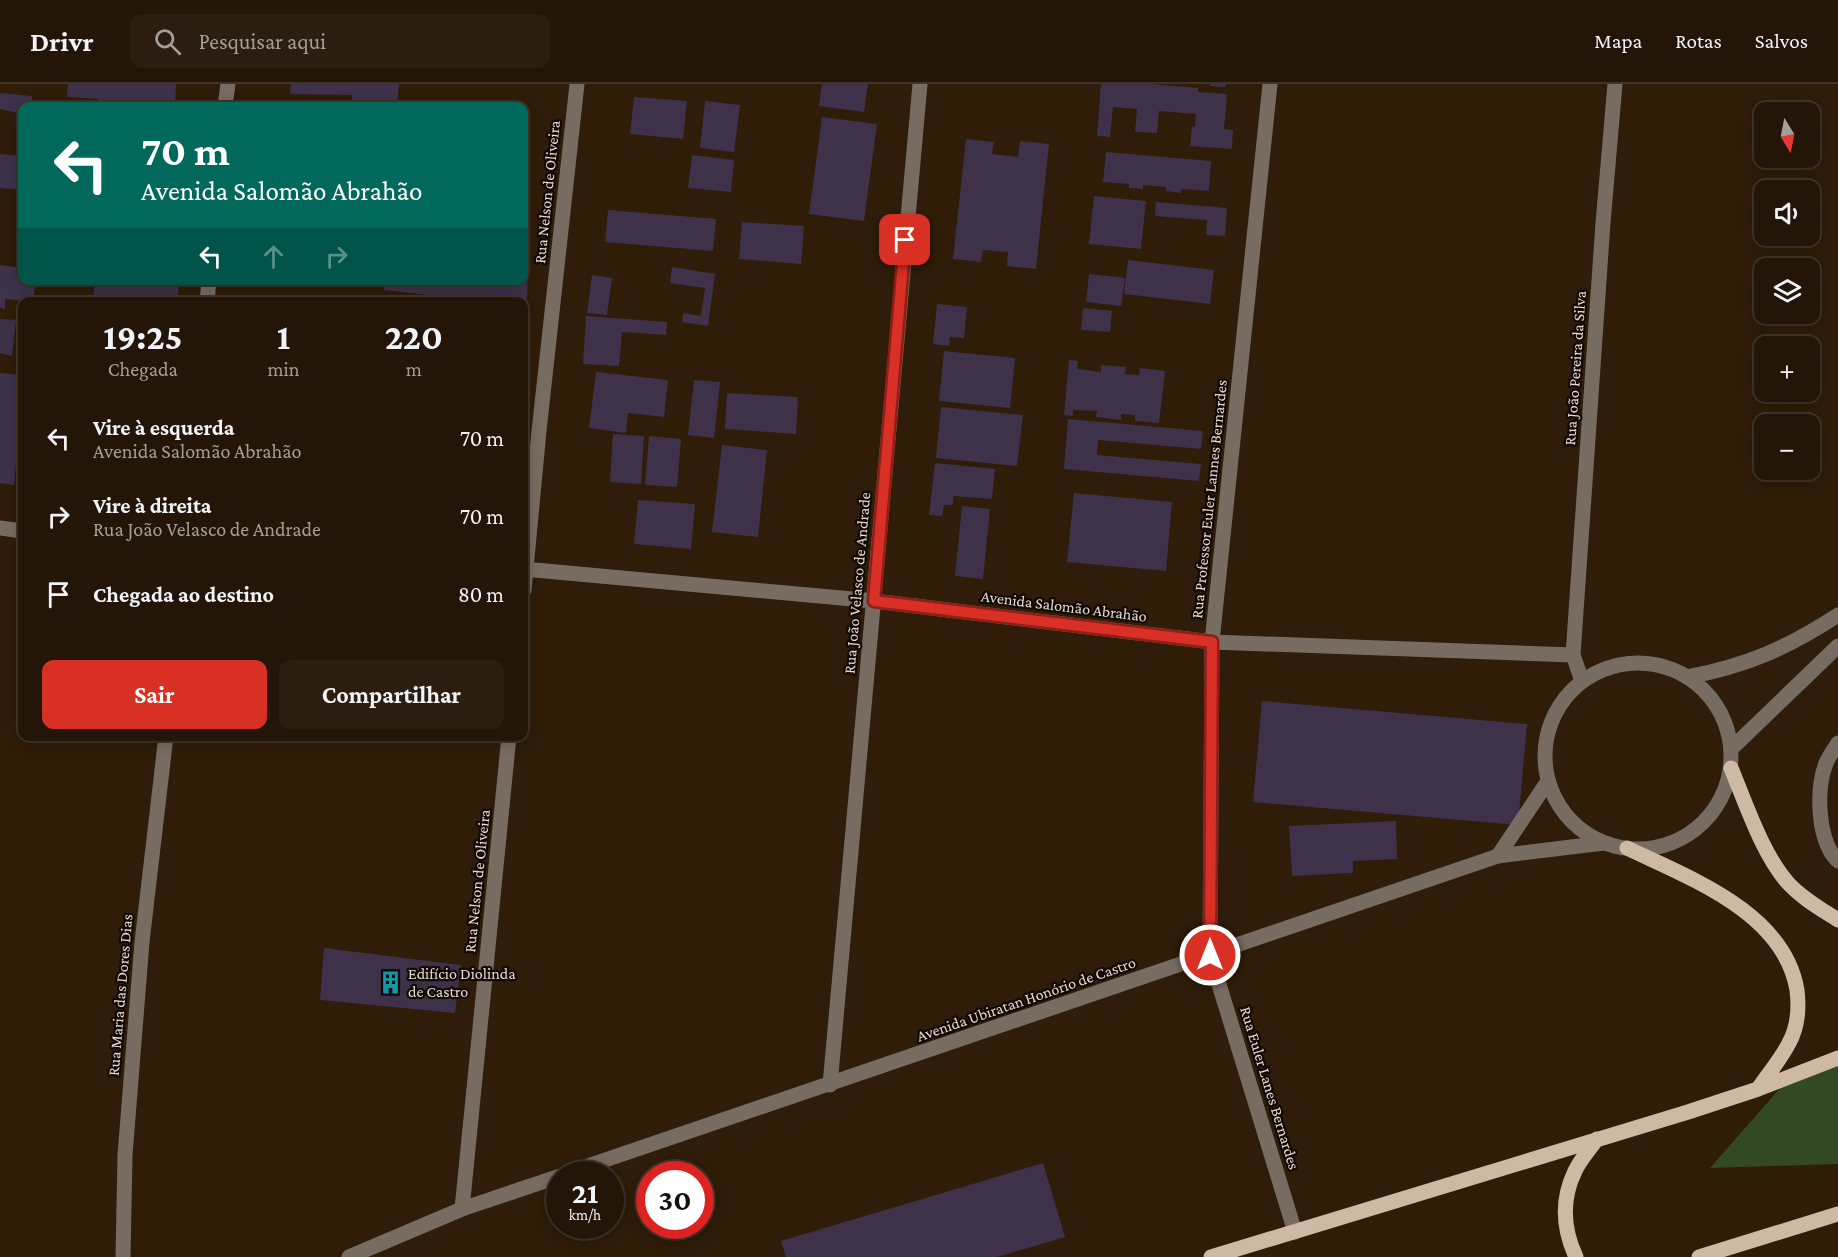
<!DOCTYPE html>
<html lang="pt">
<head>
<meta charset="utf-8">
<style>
  body { margin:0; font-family:"Crimson Pro",serif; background:#2b1e11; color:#f1f3f6; height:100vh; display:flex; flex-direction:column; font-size:22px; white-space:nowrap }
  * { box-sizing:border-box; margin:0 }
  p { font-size:20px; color:#a39f9b }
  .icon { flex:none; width:33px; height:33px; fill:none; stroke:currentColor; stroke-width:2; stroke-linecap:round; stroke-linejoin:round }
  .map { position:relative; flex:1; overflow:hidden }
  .sheet { position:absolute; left:18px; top:213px; width:510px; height:444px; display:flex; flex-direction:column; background:#231507; border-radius:12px; box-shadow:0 3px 15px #0003,0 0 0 2px #403428 }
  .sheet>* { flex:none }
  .guide { position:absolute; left:18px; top:18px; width:510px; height:183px; border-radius:12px; box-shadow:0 3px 15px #0003,0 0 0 2px #403428; background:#00695c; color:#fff; overflow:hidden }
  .needle { width:39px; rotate:170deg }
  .tools { position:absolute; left:1754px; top:18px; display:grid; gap:12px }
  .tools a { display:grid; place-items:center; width:66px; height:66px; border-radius:12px; background:#231507; box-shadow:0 3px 15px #0003,0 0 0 2px #403428; font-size:30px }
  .speed { position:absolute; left:546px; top:1077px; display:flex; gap:12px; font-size:30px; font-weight:700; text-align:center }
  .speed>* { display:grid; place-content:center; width:78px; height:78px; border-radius:50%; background:#231507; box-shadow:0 3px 15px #0003,0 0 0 2px #403428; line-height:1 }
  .speed small { font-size:15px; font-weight:400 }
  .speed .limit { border:9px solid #d22; background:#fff; color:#111 }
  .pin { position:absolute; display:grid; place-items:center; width:51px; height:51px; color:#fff; margin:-26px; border-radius:12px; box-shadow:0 3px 9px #0006 }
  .me { position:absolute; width:66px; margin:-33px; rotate:0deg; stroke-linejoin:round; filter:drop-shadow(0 0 4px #0008) }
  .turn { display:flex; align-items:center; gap:21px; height:126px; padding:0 24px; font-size:27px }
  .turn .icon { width:78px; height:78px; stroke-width:2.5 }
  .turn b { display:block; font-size:42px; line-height:51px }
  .lanes { display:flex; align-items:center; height:57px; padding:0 24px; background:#0003; justify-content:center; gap:30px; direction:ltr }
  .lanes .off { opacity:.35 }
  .eta { display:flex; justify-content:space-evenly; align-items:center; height:102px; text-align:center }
  .eta b { font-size:36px; font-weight:700; line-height:42px }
  .button { display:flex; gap:12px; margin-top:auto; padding:12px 24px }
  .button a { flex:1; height:69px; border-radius:12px; background:#d93025; color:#fff; font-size:24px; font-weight:700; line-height:69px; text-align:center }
  .button a+a { background:#2b1e11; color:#f1f3f6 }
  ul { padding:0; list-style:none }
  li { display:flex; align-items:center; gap:18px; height:78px; padding:0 24px }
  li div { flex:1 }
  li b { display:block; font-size:22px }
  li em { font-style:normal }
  header { display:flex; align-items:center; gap:36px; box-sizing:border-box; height:84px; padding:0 30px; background:#231507; border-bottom:2px solid #403428 }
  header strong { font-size:28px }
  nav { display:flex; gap:33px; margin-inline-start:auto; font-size:21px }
  .search { width:420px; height:54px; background:#2b1e11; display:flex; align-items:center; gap:15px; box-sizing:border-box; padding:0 21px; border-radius:12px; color:#a39f9b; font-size:22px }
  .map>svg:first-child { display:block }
</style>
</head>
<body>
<header>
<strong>Drivr</strong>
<div class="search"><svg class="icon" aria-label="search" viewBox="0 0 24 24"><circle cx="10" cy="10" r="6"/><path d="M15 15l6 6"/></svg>Pesquisar aqui</div>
<nav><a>Mapa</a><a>Rotas</a><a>Salvos</a></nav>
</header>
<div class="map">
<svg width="1838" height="1173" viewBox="0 0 1838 1173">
  <rect width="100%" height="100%" fill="#2f1c09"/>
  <!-- green -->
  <path fill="#334926" d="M1838,966V1080L1710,1084L1782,1002Z"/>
  <!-- building -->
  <path fill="#3d324a" d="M68,0H176L175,21L143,19L161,21V22H97L98,15L67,13Z
    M291,0H399L397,22H352V11L290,10Z
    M822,0H868L864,28L819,22Z
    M1101,0H1152L1198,4V8L1227,10L1224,45L1233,46L1232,65L1190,62L1192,42L1195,43L1196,30L1159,27L1157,49L1135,48L1137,25L1113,23L1110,53L1097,52Z
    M1210,0H1226L1225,3L1210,2Z
    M0,9L32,12V22H22V30L0,25Z
    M634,13L687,17L683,55L630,50Z
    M705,17L740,21L734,68L700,64Z
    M822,33L877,40L864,137L809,130Z
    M966,55L994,58L992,70L1018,73L1020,57L1049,60L1036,185L1007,182L1008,168L983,166L981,178L953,175Z
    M1106,68L1211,77L1209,107L1181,105V109L1166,107V103L1143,101V105L1129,104V100L1103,98Z
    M0,70L22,72V106L0,104Z
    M692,71L734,76L731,108L688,104Z
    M1094,112L1146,117L1141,165L1089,160Z
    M1156,118L1227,124L1225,152L1206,151L1207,136L1155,132Z
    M608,126L716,135L713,167L605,158Z
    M742,138L804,142L801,180L739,175Z
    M524,170H528L527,221H524V218H491L384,206L385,196H524Z
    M1128,176L1214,186L1210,220L1124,210Z
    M0,181L22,184V196H36L33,217L5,215V225L0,224Z
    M672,183L715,190L708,242L682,238L683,229L701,232L705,204L670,199Z
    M1089,190L1125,194L1121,222L1086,218Z
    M592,191L612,194L607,231L587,229Z
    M95,196H179L177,218H93Z
    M384,214L411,216V218H383Z
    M937,220L967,223L964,254L950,253L949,262L933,260Z
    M1083,224L1112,227L1110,248L1081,246Z
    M586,232L667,238L666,251L622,248L619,282L583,280Z
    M0,235L16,236L12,272L0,269Z
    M944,267L1015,274L1010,324L939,317Z
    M1069,276L1078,277L1077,285L1101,288V281L1126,283L1125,290L1139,291L1140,284L1165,287L1159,339L1135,337V331L1121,330V336L1096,333L1097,327L1073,326V332L1064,331Z
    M596,288L668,296L664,333L628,329L626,349L589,344Z
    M0,289L22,291V331H20L14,401L0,399Z
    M694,296L720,298L714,354L688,351Z
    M727,309L798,313L796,350L725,345Z
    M941,323L1023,331L1017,382L936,374Z
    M1068,335L1203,347L1201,365L1098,356L1097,371L1201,380L1199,397L1064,385Z
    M613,350L644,352L641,400L610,398Z
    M649,352L681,355L677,403L645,401Z
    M722,361L767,366L758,453L712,448Z
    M935,379L995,385L992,415L953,412V421H944L942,432L929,431Z
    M1074,409L1172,418L1166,487L1067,478Z
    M638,416L695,420L691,465L634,460Z
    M962,422L990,425L983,495L955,492Z
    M1262,617L1527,640L1518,741L1253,718Z
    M1396,737L1397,775L1353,777V789L1292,792L1289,742Z
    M324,864L461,881L455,929L320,916Z
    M1043,1079L1065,1153L997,1173H786L781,1157Z"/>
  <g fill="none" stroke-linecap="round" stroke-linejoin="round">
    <!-- minor -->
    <path stroke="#766c62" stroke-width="15" d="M1270,0L1212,558L1210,871L1295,1148
      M225,22L228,0
      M207,218L209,196
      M0,444L22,447
      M524,485L874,517L1212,558L1573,571L1582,597
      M524,506L539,347L577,0
      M1573,571L1603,139L1615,0
      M1545 672a93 93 0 1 1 186 0a93 93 0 1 1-186 0Z
      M1687,593C1747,582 1787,564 1838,531
      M1838,659C1834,665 1829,672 1826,679C1816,705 1817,757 1838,777
      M1732,664L1838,562
      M1498,772L1548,697
      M830,1001C863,667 887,333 920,0
      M564,1090L1498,772L1604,759
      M462,1125L509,652
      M123,1173L125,1071L142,858L166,652
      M349,1173L462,1125L560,1092"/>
    <!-- major -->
    <path stroke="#cdb9a4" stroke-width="15" d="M1731,684C1746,720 1763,772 1789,800C1803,815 1821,825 1838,836
      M1627,764C1689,794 1784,828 1797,906C1799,923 1798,943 1789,959C1781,975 1768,990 1758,1005
      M1211,1173L1688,1028L1758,1005L1838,974
      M1576,1173C1563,1145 1561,1116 1575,1087C1580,1076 1590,1065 1597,1055
      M1699,1173L1838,1130"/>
  </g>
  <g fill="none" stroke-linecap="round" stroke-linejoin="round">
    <defs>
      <path id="route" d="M905,156L874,517L1212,558L1210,871"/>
    </defs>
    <!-- route casing -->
    <use href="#route" stroke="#8d1f18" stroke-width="15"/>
    <!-- route -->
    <use href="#route" stroke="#d93025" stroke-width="10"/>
  </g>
  <!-- icons -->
  <defs>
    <symbol id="building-bare" viewBox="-9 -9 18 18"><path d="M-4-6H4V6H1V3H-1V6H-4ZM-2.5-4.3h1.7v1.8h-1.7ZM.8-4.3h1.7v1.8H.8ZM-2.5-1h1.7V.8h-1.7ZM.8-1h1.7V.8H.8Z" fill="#0f9aa8" stroke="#110903" stroke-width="2.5" paint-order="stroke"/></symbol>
  </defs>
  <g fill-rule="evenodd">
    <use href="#building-bare" x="374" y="882" width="33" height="33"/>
  </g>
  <g text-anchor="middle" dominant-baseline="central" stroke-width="4.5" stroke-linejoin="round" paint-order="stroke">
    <!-- street labels -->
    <g font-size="16" fill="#e8dbd0" stroke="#110903">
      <text transform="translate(547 108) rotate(-84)">Rua Nelson de Oliveira</text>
      <text transform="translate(1575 284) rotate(-86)">Rua João Pereira da Silva</text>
      <text transform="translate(1209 415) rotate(-84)">Rua Professor Euler Lannes Bernardes</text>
      <text transform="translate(857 499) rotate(-85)">Rua João Velasco de Andrade</text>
      <text transform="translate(1064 522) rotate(7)">Avenida Salomão Abrahão</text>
      <text transform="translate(477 797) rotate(-84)">Rua Nelson de Oliveira</text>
      <text transform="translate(120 911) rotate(-85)">Rua Maria das Dores Dias</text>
      <text transform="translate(1026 915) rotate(-19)">Avenida Ubiratan Honório de Castro</text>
      <text transform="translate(1270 1004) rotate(73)">Rua Euler Lanes Bernardes</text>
    </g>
    <!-- poi labels -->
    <g font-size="16" fill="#e8dbd0" stroke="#110903" text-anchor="start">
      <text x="408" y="889">Edifício Diolinda<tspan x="408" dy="18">de Castro</tspan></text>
    </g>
  </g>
</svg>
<div class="tools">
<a><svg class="needle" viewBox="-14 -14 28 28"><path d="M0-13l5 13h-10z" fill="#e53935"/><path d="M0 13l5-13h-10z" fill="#a39f9b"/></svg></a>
<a><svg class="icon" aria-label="sound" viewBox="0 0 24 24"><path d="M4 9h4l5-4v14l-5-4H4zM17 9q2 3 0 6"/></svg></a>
<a><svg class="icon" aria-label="layers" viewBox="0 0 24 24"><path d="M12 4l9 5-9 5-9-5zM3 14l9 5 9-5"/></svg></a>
<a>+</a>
<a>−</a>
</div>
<div class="speed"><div>21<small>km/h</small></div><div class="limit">30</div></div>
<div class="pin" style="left:905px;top:156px;background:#d93025"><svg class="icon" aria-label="arrive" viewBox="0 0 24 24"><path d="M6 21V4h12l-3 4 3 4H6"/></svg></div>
<svg class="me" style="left:1210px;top:871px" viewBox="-20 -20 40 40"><circle r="17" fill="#d93025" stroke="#fff" stroke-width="3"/><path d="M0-11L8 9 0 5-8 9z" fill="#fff"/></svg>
<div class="guide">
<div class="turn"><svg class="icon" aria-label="left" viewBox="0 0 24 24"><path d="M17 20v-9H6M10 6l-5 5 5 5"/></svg><div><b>70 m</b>Avenida Salomão Abrahão</div></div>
<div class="lanes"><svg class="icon" aria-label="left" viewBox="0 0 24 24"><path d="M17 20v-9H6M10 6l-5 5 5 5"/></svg><svg class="icon off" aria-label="ahead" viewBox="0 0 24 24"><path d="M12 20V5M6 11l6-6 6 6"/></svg><svg class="icon off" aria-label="right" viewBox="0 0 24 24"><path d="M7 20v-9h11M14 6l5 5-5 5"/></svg></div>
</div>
<section class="sheet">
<div class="eta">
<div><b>19:25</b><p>Chegada</p></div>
<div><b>1</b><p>min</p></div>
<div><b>220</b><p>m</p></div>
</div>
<ul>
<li><svg class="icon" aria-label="left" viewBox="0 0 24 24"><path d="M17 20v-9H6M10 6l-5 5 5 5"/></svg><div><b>Vire à esquerda</b><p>Avenida Salomão Abrahão</p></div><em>70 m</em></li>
<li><svg class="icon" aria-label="right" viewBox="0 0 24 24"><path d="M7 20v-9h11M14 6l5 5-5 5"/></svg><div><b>Vire à direita</b><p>Rua João Velasco de Andrade</p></div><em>70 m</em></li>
<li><svg class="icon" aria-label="arrive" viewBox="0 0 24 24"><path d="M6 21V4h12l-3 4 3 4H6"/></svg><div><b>Chegada ao destino</b></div><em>80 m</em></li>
</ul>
<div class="button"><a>Sair</a><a>Compartilhar</a></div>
</section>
</div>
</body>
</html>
